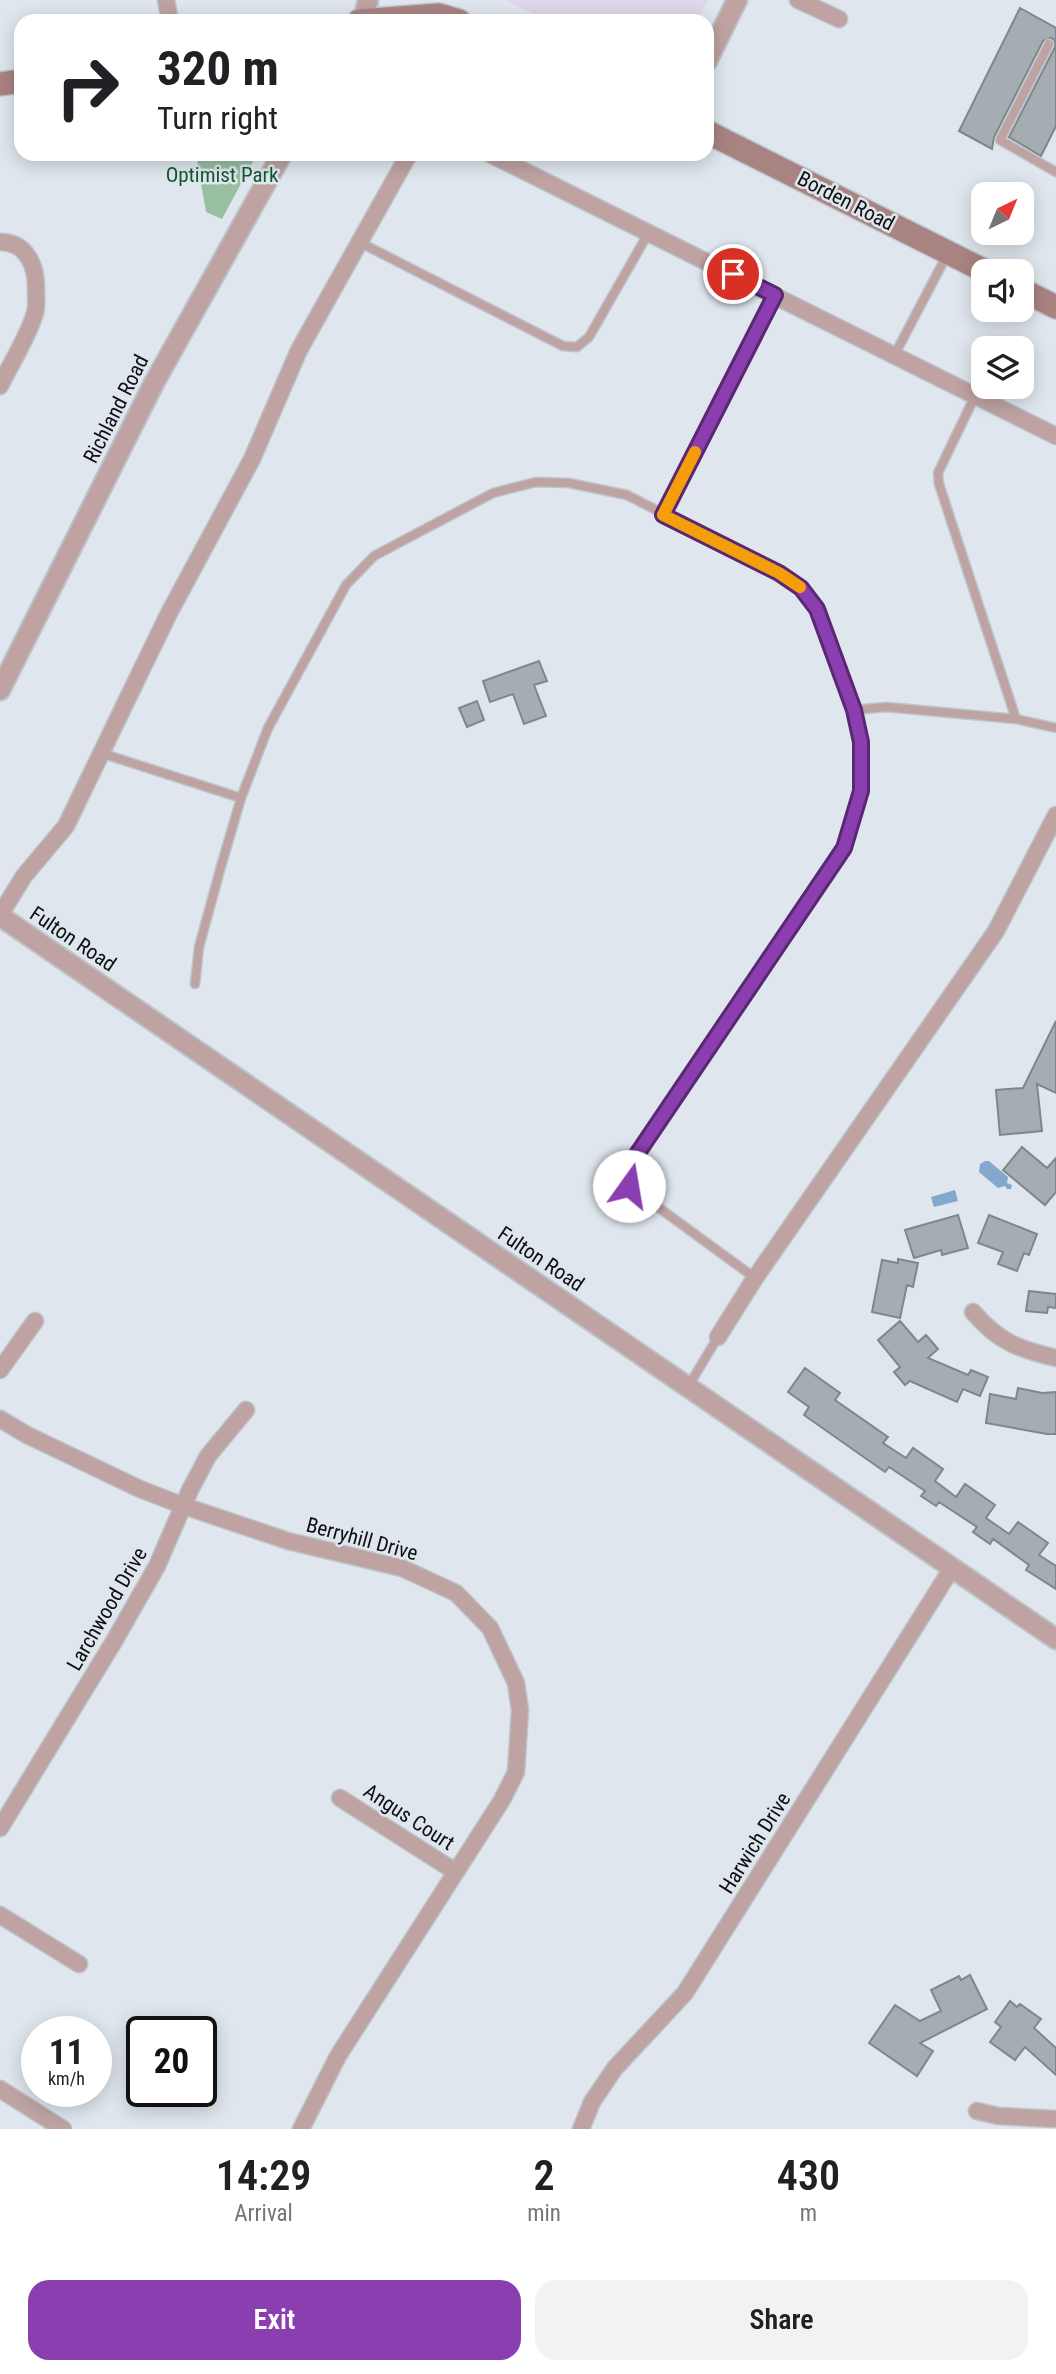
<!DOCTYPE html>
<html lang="en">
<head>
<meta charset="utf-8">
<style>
  body { margin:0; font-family:"Roboto Condensed",sans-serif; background:#f2f2f2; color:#202124; height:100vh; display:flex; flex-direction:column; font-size:26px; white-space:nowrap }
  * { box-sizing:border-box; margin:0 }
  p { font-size:23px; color:#757577 }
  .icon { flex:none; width:38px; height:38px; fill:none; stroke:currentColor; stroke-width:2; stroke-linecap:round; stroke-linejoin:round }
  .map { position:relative; height:2129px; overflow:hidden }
  .details { display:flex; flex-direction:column; background:#fff; flex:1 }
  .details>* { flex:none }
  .hud { position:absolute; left:14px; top:14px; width:700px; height:147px; border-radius:21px; box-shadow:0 4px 18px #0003; background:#fff; color:#202124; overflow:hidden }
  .needle { width:46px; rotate:43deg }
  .tools { position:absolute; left:971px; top:182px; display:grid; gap:14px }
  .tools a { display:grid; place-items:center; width:63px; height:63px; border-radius:14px; background:#fff; box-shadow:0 4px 18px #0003; font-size:35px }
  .speed { position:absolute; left:21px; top:2016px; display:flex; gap:14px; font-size:35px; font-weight:700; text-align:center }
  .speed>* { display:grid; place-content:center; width:91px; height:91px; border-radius:50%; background:#fff; box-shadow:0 4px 18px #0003; line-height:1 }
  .speed small { font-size:18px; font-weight:400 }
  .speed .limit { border:4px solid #111; border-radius:10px; background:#fff; color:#111 }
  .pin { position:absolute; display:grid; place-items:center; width:60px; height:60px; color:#fff; margin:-30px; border:4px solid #fff; border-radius:50%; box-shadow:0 2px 7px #0007 }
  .me { position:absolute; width:77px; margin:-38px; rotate:13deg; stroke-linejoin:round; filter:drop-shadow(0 0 5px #0008) }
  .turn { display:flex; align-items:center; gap:24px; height:147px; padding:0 28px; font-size:32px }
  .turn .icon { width:91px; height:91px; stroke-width:2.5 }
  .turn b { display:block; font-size:49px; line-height:60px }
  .eta { display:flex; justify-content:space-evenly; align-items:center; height:119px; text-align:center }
  .eta b { font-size:42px; font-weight:600; line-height:49px }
  .cta { display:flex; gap:14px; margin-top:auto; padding:14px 28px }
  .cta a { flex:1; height:80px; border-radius:21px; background:#8b3eaf; color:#fff; font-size:28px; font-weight:600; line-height:80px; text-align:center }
  .cta a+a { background:#f2f2f2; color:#202124 }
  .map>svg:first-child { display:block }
</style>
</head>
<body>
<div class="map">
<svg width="1056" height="2129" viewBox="0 0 1056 2129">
  <rect width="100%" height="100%" fill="#dfe6ed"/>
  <!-- education -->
  <path fill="#e1d6eb" d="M505,0H708L697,21H548Z"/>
  <!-- green -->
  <path fill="#98bfa2" d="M196,154H257L222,219L206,212Z"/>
  <!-- water -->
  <path fill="#84a7ce" d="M985,1161H989L1008,1177L1007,1183L1012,1185L1011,1189H1007L1005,1186L998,1188L979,1172L980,1164Z
    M955,1190L958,1201L934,1207L931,1197Z"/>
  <!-- building -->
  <path fill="#a5acb2" stroke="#7f868c" stroke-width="2" d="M1020,8L1056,28V126L1041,156L1009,137L1055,47V41L1051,38L1043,41L994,137L992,149L959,131Z
    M539,661L547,681L534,685L546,716L524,724L513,694L490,702L483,681Z
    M477,701L484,720L467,727L459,708Z
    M1056,1021V1093L1037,1084L1042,1131L1000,1135L996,1090L1023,1088Z
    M1022,1147L1047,1168L1056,1158V1192L1045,1205L1003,1170Z
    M958,1215L968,1248L942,1255L941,1250L914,1258L905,1230Z
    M989,1215L1037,1234L1029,1255L1024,1253L1017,1271L998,1264L1003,1252L978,1243Z
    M898,1259L918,1263L913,1287L907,1285L900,1318L872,1312L882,1260L898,1263Z
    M1029,1291L1056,1294V1308L1048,1307L1047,1313L1026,1311Z
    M900,1321L918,1342L926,1335L938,1349L928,1358L968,1375L971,1370L988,1377L980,1396L963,1389L957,1402L910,1381L905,1385L894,1372L900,1367L878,1340Z
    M805,1368L840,1393L835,1400L888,1437L883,1443L906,1458L913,1448L943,1469L935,1481L956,1497L965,1484L995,1505L986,1518L1009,1534L1018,1522L1048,1543L1039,1555L1056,1566V1589L1026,1570L1029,1565L993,1539L990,1544L973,1532L977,1527L939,1502L936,1506L921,1496L925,1491L889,1467L885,1472L804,1415L809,1407L788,1392Z
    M1018,1388L1042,1393L1056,1392V1434H1047L986,1423L990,1394L1016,1399Z
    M970,1975L987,2009L920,2043L933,2051L917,2076L869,2043L895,2005L920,2021L941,2011L931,1990L959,1976L961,1980Z
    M1010,2001L1017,2007L1020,2004L1041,2019L1034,2028L1056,2048V2075L1025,2047L1015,2060L990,2042L1001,2027L995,2022Z"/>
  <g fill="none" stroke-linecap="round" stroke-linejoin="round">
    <defs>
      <path id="service" d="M1049,44L1000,140L1056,172
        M359,242L563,346L577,347L589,337L649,232
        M895,354L947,255
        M975,396L938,473L939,484L1016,719L1056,728
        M663,515L775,296
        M854,710L886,707L1016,719
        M101,753L241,798
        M195,984L199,947L220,870L241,798L268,728L346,585L374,556L493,493L536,482L569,483L627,495L779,573L801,588L817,609L854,710L861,742V791L844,848L631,1162L629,1186L755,1278
        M689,1385L718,1337"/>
      <path id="minor" d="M166,0L170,21
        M798,0L839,19
        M490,154L1056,436
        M0,242C28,242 37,268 36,292C36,298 37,307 35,313C28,337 11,363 0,386
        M0,915L24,876L66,826L168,615L252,459L299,350L409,154
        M973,1312C999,1342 1018,1349 1056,1358
        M718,1337L755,1278L996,931L1056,815
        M0,1370L35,1321
        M0,1419L27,1435L140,1489L184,1506L288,1541L402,1568L456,1593L490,1628L516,1683L520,1710L516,1772L502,1800L338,2056L301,2129
        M340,1798L456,1872
        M0,1828L113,1643L157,1566L190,1490L208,1456L246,1410
        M0,1915L79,1964
        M0,2089L63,2129
        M977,2111L998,2116L1056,2119
        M581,2129L592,2102L615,2068L685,1993L952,1568"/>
      <path id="tertiary" d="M363,21L368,0
        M707,61L737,0
        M0,690L154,383L282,154
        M0,916L1056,1639"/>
      <path id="secondary" d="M359,21L439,15L459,21
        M0,84L21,81
        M707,132L985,271
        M1022,290L1056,307"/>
    </defs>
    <!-- service casing -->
    <use href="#service" stroke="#bdc4ca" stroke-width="11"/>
    <!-- minor casing -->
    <use href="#minor" stroke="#bdc4ca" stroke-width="19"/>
    <!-- tertiary casing -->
    <use href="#tertiary" stroke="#bdc4ca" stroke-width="23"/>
    <!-- secondary casing -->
    <use href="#secondary" stroke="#bdc4ca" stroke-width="26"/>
    <!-- service -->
    <use href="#service" stroke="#bea3a2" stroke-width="8"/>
    <!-- minor -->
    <use href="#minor" stroke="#bea3a2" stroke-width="16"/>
    <!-- tertiary -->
    <use href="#tertiary" stroke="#bea3a2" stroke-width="19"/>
    <!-- secondary -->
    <use href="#secondary" stroke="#a98382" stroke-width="23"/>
  </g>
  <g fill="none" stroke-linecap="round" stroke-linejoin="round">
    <defs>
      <path id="route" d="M629,1186L631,1163L844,848L861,791V742L854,710L817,609L801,588L779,573L663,515L775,295L733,274"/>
    </defs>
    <!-- route casing -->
    <use href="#route" stroke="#5a2872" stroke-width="18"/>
    <!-- route -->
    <use href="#route" stroke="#8b3eaf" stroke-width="12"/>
    <!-- slow -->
    <path stroke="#f59e0b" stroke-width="12" d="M695,452L663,515L779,573L800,587"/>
  </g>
  <g text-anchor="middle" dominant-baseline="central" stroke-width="5" stroke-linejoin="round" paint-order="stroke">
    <!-- park labels -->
    <g font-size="21" fill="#115b31" stroke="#dfe6ed">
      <text x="222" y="175">Optimist Park</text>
    </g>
    <!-- street labels -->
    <g font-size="21" fill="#0d0f11" stroke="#dfe6ed">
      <text transform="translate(846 201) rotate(27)">Borden Road</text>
      <text transform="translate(116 409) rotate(-63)">Richland Road</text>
      <text transform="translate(73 939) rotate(34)">Fulton Road</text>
      <text transform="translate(541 1259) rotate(34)">Fulton Road</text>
      <text transform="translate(362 1539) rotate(15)">Berryhill Drive</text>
      <text transform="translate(107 1609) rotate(-60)">Larchwood Drive</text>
      <text transform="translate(409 1817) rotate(33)">Angus Court</text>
      <text transform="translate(755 1843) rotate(-58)">Harwich Drive</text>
    </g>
  </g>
</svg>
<div class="tools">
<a><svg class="needle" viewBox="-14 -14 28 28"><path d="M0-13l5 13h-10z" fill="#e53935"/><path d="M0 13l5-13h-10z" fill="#757577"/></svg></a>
<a><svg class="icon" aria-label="sound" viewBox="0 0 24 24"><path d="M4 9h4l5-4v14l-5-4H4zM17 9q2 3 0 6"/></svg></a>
<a><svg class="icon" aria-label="layers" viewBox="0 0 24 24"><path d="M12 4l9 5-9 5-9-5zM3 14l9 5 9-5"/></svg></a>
</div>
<div class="speed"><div>11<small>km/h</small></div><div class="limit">20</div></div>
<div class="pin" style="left:733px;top:274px;background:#d93025"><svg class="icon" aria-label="arrive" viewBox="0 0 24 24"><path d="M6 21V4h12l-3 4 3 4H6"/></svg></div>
<svg class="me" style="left:629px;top:1186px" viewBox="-20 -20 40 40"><circle r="19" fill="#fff"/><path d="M0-13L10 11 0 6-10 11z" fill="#8b3eaf"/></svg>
<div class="hud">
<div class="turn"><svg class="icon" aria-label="right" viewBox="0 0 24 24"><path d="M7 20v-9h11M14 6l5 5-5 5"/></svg><div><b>320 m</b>Turn right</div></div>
</div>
</div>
<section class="details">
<div class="eta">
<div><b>14:29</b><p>Arrival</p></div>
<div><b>2</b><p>min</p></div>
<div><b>430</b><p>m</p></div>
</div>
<div class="cta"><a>Exit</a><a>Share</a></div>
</section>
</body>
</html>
